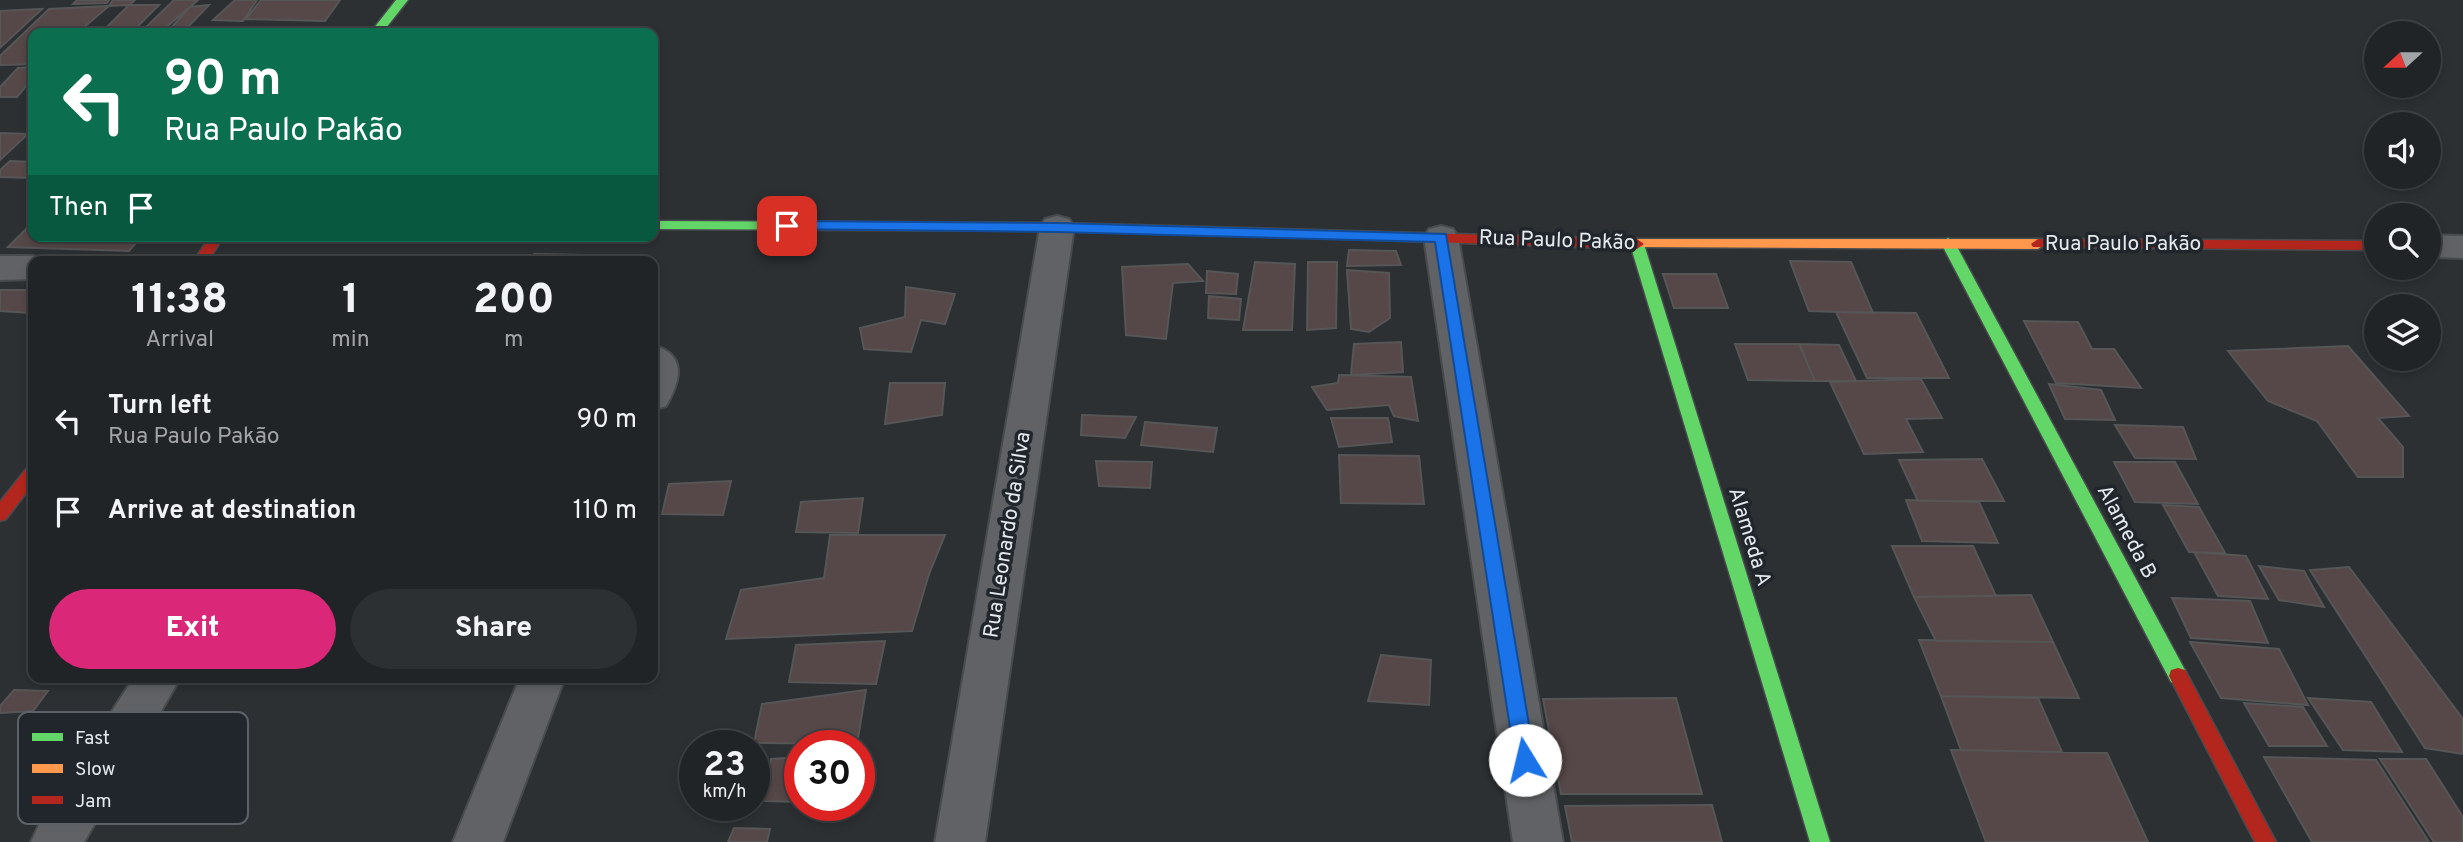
<!DOCTYPE html>
<html lang="en">
<head>
<meta charset="utf-8">
<style>
  body { margin:0; font-family:Overpass,sans-serif; background:#2d3032; color:#f1f3f6; height:100vh; display:flex; flex-direction:column; font-size:26px; white-space:nowrap }
  * { box-sizing:border-box; margin:0 }
  p { font-size:23px; color:#a2a4a7 }
  .icon { flex:none; width:38px; height:38px; fill:none; stroke:currentColor; stroke-width:2; stroke-linecap:round; stroke-linejoin:round }
  .map { position:relative; flex:1; overflow:hidden }
  .drawer { position:absolute; left:28px; top:256px; width:630px; height:427px; display:flex; flex-direction:column; background:#212426; border-radius:14px; box-shadow:0 4px 10px #0003,0 0 0 2px #3e4143 }
  .drawer>* { flex:none }
  .top-card { position:absolute; left:28px; top:28px; width:630px; height:214px; border-radius:14px; box-shadow:0 4px 10px #0003,0 0 0 2px #3e4143; background:#0b6e4f; color:#fff; overflow:hidden }
  .needle { width:46px; rotate:249deg }
  .buttons { position:absolute; left:2364px; top:21px; display:grid; gap:14px }
  .buttons a { display:grid; place-items:center; width:77px; height:77px; border-radius:50%; background:#212426; box-shadow:0 4px 10px #0003,0 0 0 2px #3e4143; font-size:35px }
  .speed { position:absolute; left:679px; top:730px; display:flex; gap:14px; font-size:35px; font-weight:700; text-align:center }
  .speed>* { display:grid; place-content:center; width:91px; height:91px; border-radius:50%; background:#212426; box-shadow:0 4px 10px #0003,0 0 0 2px #3e4143; line-height:1 }
  .speed small { font-size:18px; font-weight:400 }
  .speed .limit { border:10px solid #d22; background:#fff; color:#111 }
  .pin { position:absolute; display:grid; place-items:center; width:60px; height:60px; color:#fff; margin:-30px; border-radius:14px; box-shadow:0 4px 10px #0006 }
  .me { position:absolute; width:77px; margin:-38px; rotate:351deg; stroke-linejoin:round; filter:drop-shadow(0 0 5px #0008) }
  .turn { display:flex; align-items:center; gap:24px; height:147px; padding:0 21px; font-size:32px }
  .turn .icon { width:91px; height:91px; stroke-width:2.5 }
  .turn b { display:block; font-size:49px; line-height:60px }
  .then { display:flex; align-items:center; height:66px; padding:0 21px; background:#0003; gap:14px; font-size:26px }
  .eta { display:flex; justify-content:space-evenly; align-items:center; height:119px; text-align:center }
  .eta b { font-size:42px; font-weight:800; line-height:49px }
  .cta { display:flex; gap:14px; margin-top:auto; padding:14px 21px }
  .cta a { flex:1; height:80px; border-radius:42px; background:#db2777; color:#fff; font-size:28px; font-weight:800; line-height:80px; text-align:center }
  .cta a+a { background:#2d3032; color:#f1f3f6 }
  ul { padding:0; list-style:none }
  li { display:flex; align-items:center; gap:21px; height:91px; padding:0 21px }
  li div { flex:1 }
  li b { display:block; font-size:26px }
  li em { font-style:normal }
  .map>svg:first-child { display:block }
</style>
</head>
<body>
<div class="map">
<svg width="2463" height="842" viewBox="0 0 2463 842">
  <rect width="100%" height="100%" fill="#2c3033"/>
  <!-- building -->
  <path fill="#564748" stroke="#565657" stroke-width="2" d="M77,0H109L107,3L73,4Z
    M113,0H135L129,5L109,6Z
    M174,0H198L164,29L145,28Z
    M235,0H257L243,21L213,20Z
    M261,0H340L325,21L246,19Z
    M129,5H159L132,32L104,30Z
    M209,5L185,30L170,29L190,7Z
    M109,6L77,33H33V64L0,65V56L49,9Z
    M42,9L0,48V11Z
    M33,67V78L17,97H0V87L18,68Z
    M0,133L28,134L0,160Z
    M10,161L33,162V178L0,177V170Z
    M33,222V236H142L129,251L8,247Z
    M1349,250L1396,251L1401,265L1347,266Z
    M534,254L584,255L581,261H530Z
    M1790,261L1851,262L1873,313L1809,311Z
    M1255,262L1295,264L1292,330H1243Z
    M1308,262H1337L1336,328L1307,330Z
    M1188,264L1203,281L1173,283L1166,339L1126,335L1122,267Z
    M1347,270L1389,273L1390,318L1369,332L1351,329Z
    M1207,271L1238,274L1236,294L1206,293Z
    M1663,274H1716L1728,308H1674Z
    M906,287L955,294L945,324L921,320L911,352L864,349L860,328L905,317Z
    M0,290H33V309L30,313L0,311Z
    M1209,296L1241,299L1239,320L1208,318Z
    M1836,312L1916,313L1949,378H1867Z
    M2024,321L2078,322L2092,349H2114L2141,388L2056,383Z
    M1401,342L1403,372L1351,375L1354,344Z
    M1735,344H1799L1815,381L1748,380Z
    M1799,344L1839,345L1856,381H1815Z
    M2348,346L2409,416L2378,418L2403,447V477H2358L2317,421L2268,401L2228,351Z
    M1339,375L1411,377L1418,421L1394,416L1389,405L1327,410L1312,387L1338,383Z
    M1921,379L1942,418L1906,419L1923,452L1864,454L1830,382Z
    M890,383H945L942,415L885,424Z
    M2049,384L2101,390L2115,420L2065,419Z
    M1082,415L1136,417L1125,438L1081,435Z
    M1331,418H1388L1392,442L1339,447Z
    M1145,422L1217,428L1213,452L1141,445Z
    M2115,425L2183,427L2196,459L2135,458Z
    M1339,455L1419,456L1424,504L1341,503Z
    M1982,459L2004,501H1918L1899,460Z
    M1096,461L1152,462L1150,488L1099,486Z
    M2114,462H2175L2198,504L2135,502Z
    M731,481L723,515L662,514L669,484Z
    M863,498L858,533L796,532L801,502Z
    M1906,500L1979,502L1998,543L1922,541Z
    M2163,505L2199,507L2225,553L2189,552Z
    M830,535H945L929,574L912,631L726,639L741,590L824,578Z
    M1892,546H1973L1996,596L1914,597Z
    M2194,552L2246,556L2268,599L2218,596Z
    M2259,566L2304,571L2324,607L2279,600Z
    M2349,567L2463,719V754L2425,748L2310,570Z
    M2031,595L2053,642L1936,641L1914,597Z
    M2172,598L2250,601L2268,643L2191,638Z
    M1919,640L2053,642L2079,698L1941,696Z
    M885,641L876,684L789,682L796,645Z
    M2190,642L2279,649L2308,705L2221,698Z
    M1381,655L1431,660L1429,705L1368,701Z
    M14,690L48,691L33,711L0,713V706Z
    M866,690L857,744L754,743L762,704Z
    M1941,696L2038,698L2062,752L1961,750Z
    M1676,698L1702,794H1561L1543,699Z
    M2308,698L2371,702L2402,752L2343,750Z
    M2244,703L2303,707L2327,746H2269Z
    M1951,750L2107,753L2148,842H1986Z
    M800,757V802L764,801L771,759Z
    M2264,757L2376,760L2429,842H2312Z
    M2380,759H2426L2463,817V842H2434Z
    M1712,805L1722,842H1572L1565,806Z
    M734,828L770,829L767,842H728Z"/>
  <g fill="none" stroke-linecap="round" stroke-linejoin="round">
    <defs>
      <path id="street" d="M1057,216L1069,219L1074,227L985,842H935L1040,227L1045,219Z
        M1441,226L1453,229L1458,237L1563,842H1513L1424,237L1429,229Z
        M2429,235L2463,236V258L2429,257Z
        M0,256H33L46,261H33V279L0,280Z
        M653,345C687,355 681,380 666,406L653,410Z
        M134,677H181L84,842H31L39,825Z
        M520,677H565L503,842H453Z"/>
      <path id="fast" d="M396,0H408L382,33H370Z
        M653,221L1057,223L1206,227L1213,231L1206,235L1057,231L653,229Z
        M1948,238L1955,243L2185,670L2187,676L2185,682L2178,684L2171,682L1941,243Z
        M1637,239L1644,244L1830,842H1810L1630,244Z"/>
      <path id="slow" d="M1637,239H2038L2045,244L2038,249L1632,247L1630,244L1632,241Z"/>
      <path id="jam" d="M1206,227L1637,239L1644,244L1637,249L1201,234L1199,231L1201,228Z
        M210,236H224L208,261H194Z
        M2038,239L2376,241V250L2033,247L2031,244Z
        M33,466V484L6,519L0,521V502L27,468Z
        M2178,668L2185,670L2276,842H2255L2169,676L2171,670Z"/>
    </defs>
    <!-- street casing -->
    <use href="#street" stroke="#474b4d" stroke-width="4"/>
    <!-- fast casing -->
    <use href="#fast" stroke="#474b4d" stroke-width="3"/>
    <!-- slow casing -->
    <use href="#slow" stroke="#474b4d" stroke-width="3"/>
    <!-- jam casing -->
    <use href="#jam" stroke="#474b4d" stroke-width="3"/>
    <!-- street -->
    <use href="#street" fill="#606265" fill-rule="evenodd"/>
    <!-- fast -->
    <use href="#fast" fill="#63d668" fill-rule="evenodd"/>
    <!-- slow -->
    <use href="#slow" fill="#ff974d" fill-rule="evenodd"/>
    <!-- jam -->
    <use href="#jam" fill="#b3261e" fill-rule="evenodd"/>
  </g>
  <!-- route -->
  <path fill="#1a73e8" stroke="#114b97" stroke-width="2" d="M787,221L1057,223L1446,234L1535,760L1532,766L1525,768L1518,766L1515,760L1435,242L1057,232L782,229V222Z"/>
  <g text-anchor="middle" dominant-baseline="central" stroke-width="7" stroke-linejoin="round" paint-order="stroke">
    <!-- street labels -->
    <g font-size="21" fill="#e5eaee" stroke="#20262c">
      <text transform="translate(1557 241) rotate(2)">Rua Paulo Pakão</text>
      <text x="2123" y="244">Rua Paulo Pakão</text>
      <text transform="translate(2126 532) rotate(62)">Alameda B</text>
      <text transform="translate(1008 535) rotate(-81)">Rua Leonardo da Silva</text>
      <text transform="translate(1749 537) rotate(73)">Alameda A</text>
    </g>
  </g>
  <!-- legend -->
  <rect x="18" y="712" width="230" height="112" rx="10" fill="#20262c" stroke="#5b6166" stroke-width="2"/>
  <rect x="32" y="733" width="31" height="8" fill="#63d668"/>
  <rect x="32" y="764" width="31" height="9" fill="#ff974d"/>
  <rect x="32" y="796" width="31" height="8" fill="#b3261e"/>
  <g font-size="19" fill="#e5eaee">
    <text x="75" y="744">Fast</text>
    <text x="75" y="775">Slow</text>
    <text x="75" y="807">Jam</text>
  </g>
</svg>
<div class="buttons">
<a><svg class="needle" viewBox="-14 -14 28 28"><path d="M0-13l5 13h-10z" fill="#e53935"/><path d="M0 13l5-13h-10z" fill="#a2a4a7"/></svg></a>
<a><svg class="icon" aria-label="sound" viewBox="0 0 24 24"><path d="M4 9h4l5-4v14l-5-4H4zM17 9q2 3 0 6"/></svg></a>
<a><svg class="icon" aria-label="search" viewBox="0 0 24 24"><circle cx="10" cy="10" r="6"/><path d="M15 15l6 6"/></svg></a>
<a><svg class="icon" aria-label="layers" viewBox="0 0 24 24"><path d="M12 4l9 5-9 5-9-5zM3 14l9 5 9-5"/></svg></a>
</div>
<div class="speed"><div>23<small>km/h</small></div><div class="limit">30</div></div>
<div class="pin" style="left:787px;top:226px;background:#d93025"><svg class="icon" aria-label="arrive" viewBox="0 0 24 24"><path d="M6 21V4h12l-3 4 3 4H6"/></svg></div>
<svg class="me" style="left:1525px;top:760px" viewBox="-20 -20 40 40"><circle r="19" fill="#fff"/><path d="M0-13L10 11 0 6-10 11z" fill="#1a73e8"/></svg>
<div class="top-card">
<div class="turn"><svg class="icon" aria-label="left" viewBox="0 0 24 24"><path d="M17 20v-9H6M10 6l-5 5 5 5"/></svg><div><b>90 m</b>Rua Paulo Pakão</div></div>
<div class="then">Then<svg class="icon" aria-label="arrive" viewBox="0 0 24 24"><path d="M6 21V4h12l-3 4 3 4H6"/></svg></div>
</div>
<section class="drawer">
<div class="eta">
<div><b>11:38</b><p>Arrival</p></div>
<div><b>1</b><p>min</p></div>
<div><b>200</b><p>m</p></div>
</div>
<ul>
<li><svg class="icon" aria-label="left" viewBox="0 0 24 24"><path d="M17 20v-9H6M10 6l-5 5 5 5"/></svg><div><b>Turn left</b><p>Rua Paulo Pakão</p></div><em>90 m</em></li>
<li><svg class="icon" aria-label="arrive" viewBox="0 0 24 24"><path d="M6 21V4h12l-3 4 3 4H6"/></svg><div><b>Arrive at destination</b></div><em>110 m</em></li>
</ul>
<div class="cta"><a>Exit</a><a>Share</a></div>
</section>
</div>
</body>
</html>
